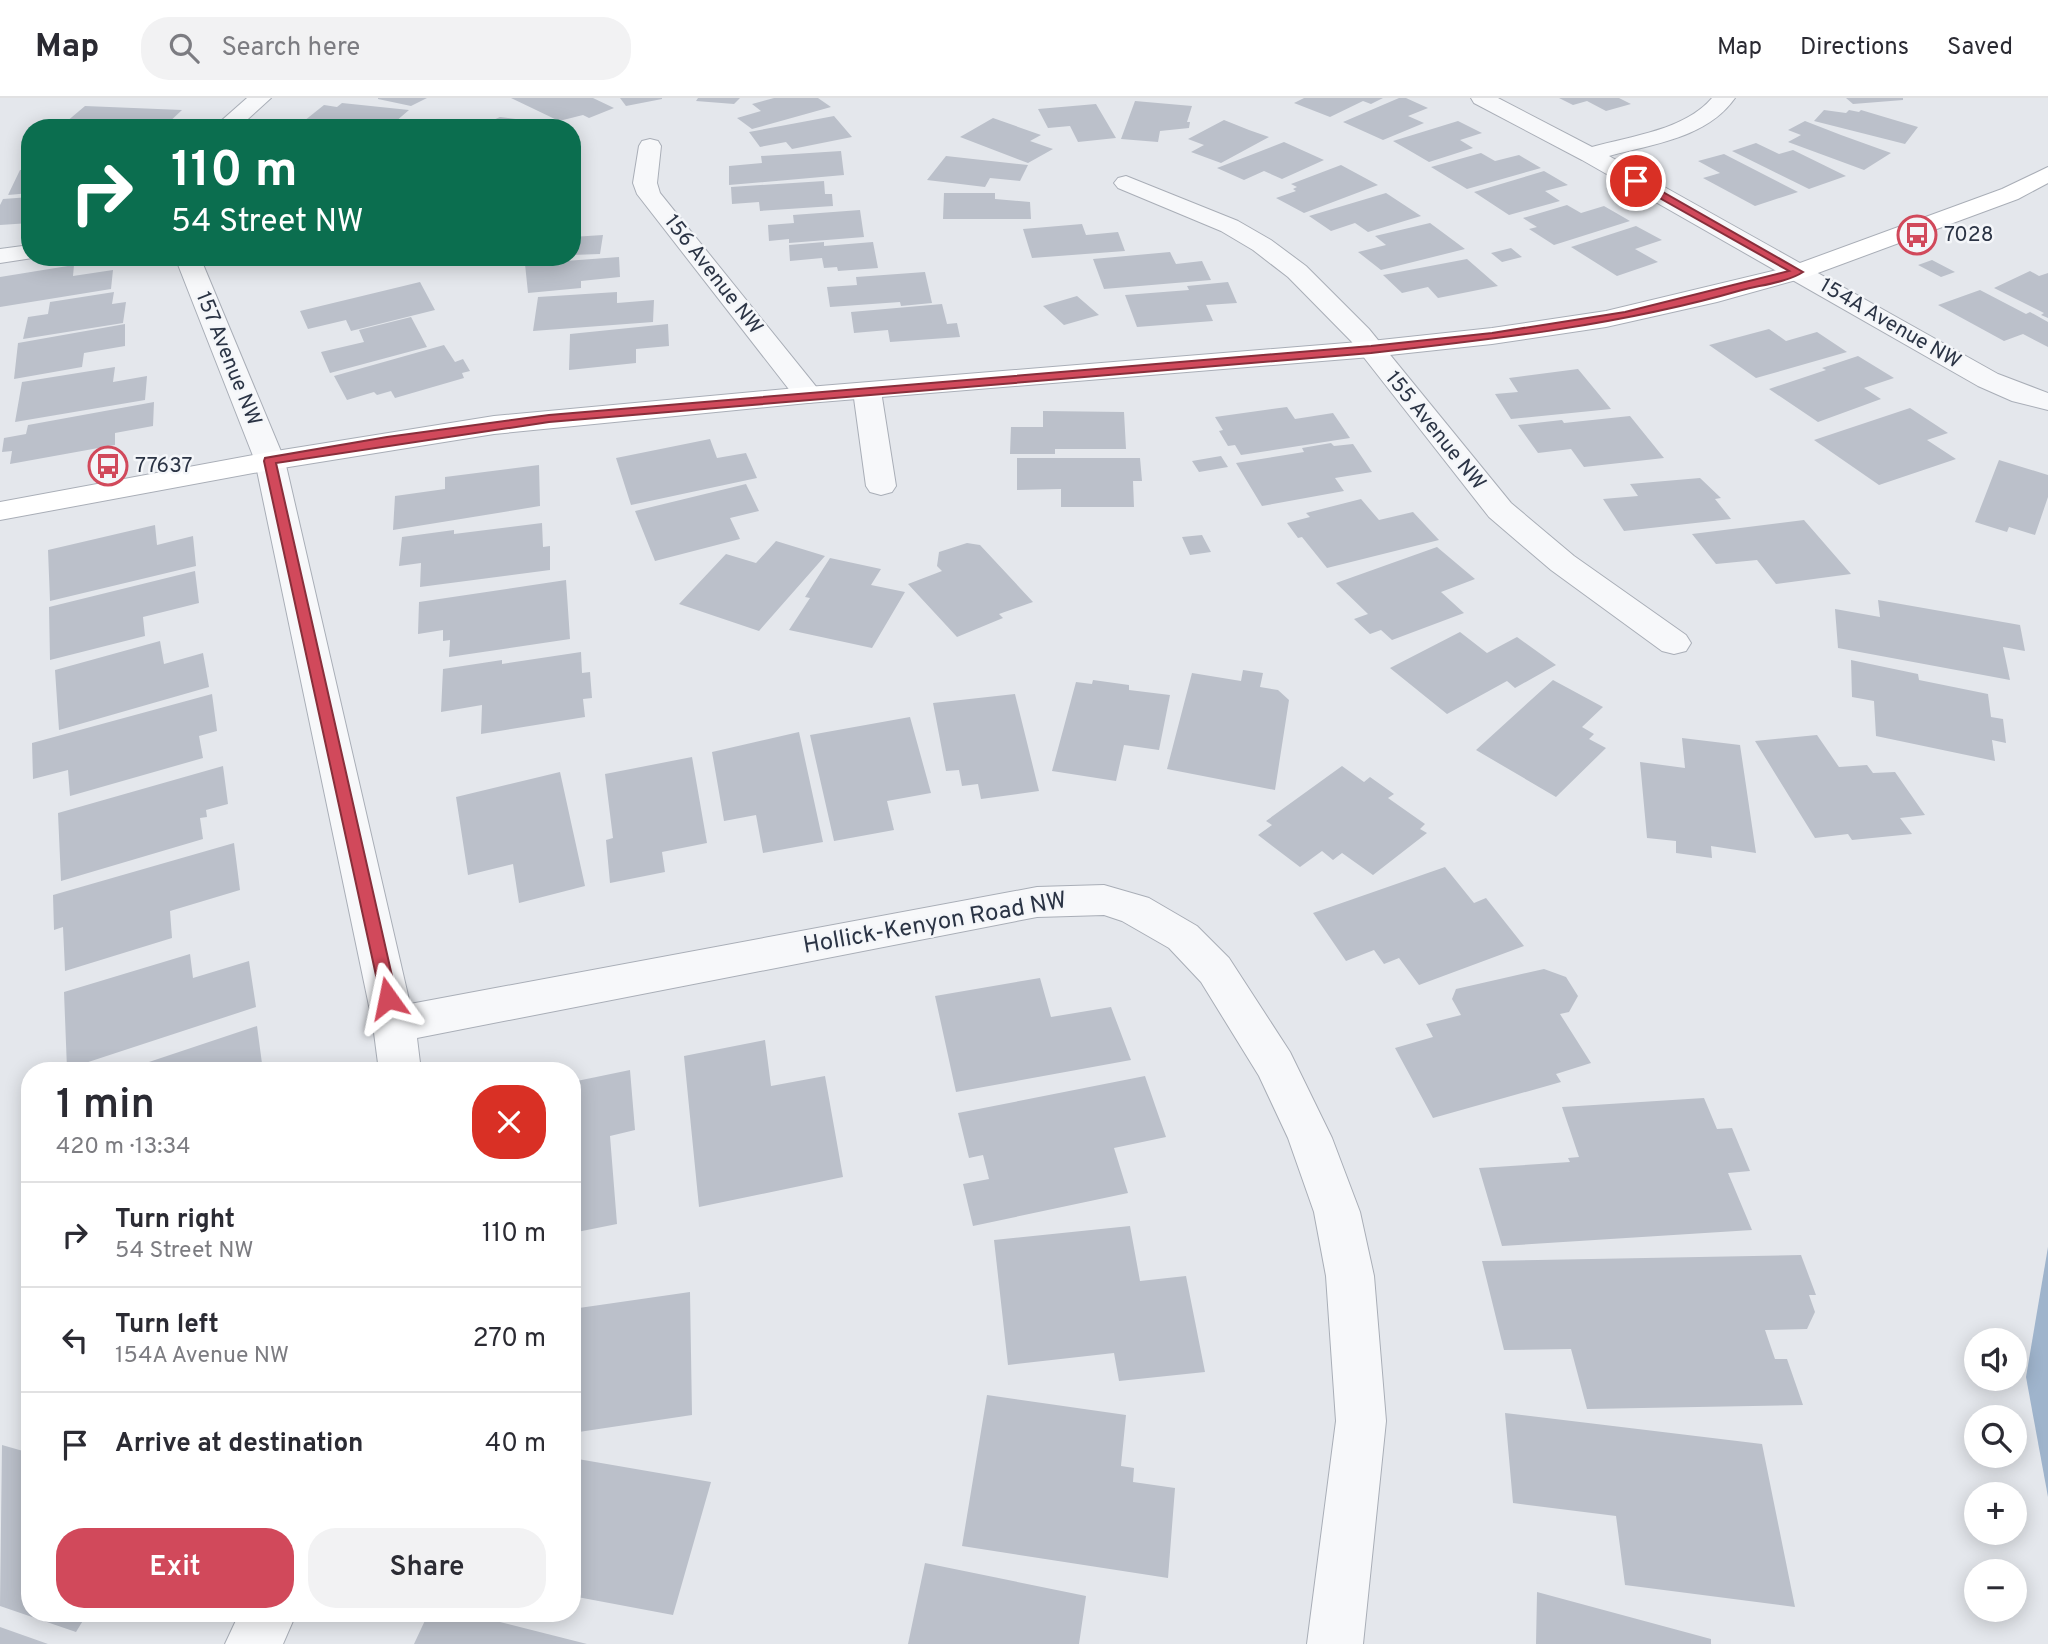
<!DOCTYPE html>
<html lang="en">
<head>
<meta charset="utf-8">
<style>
  body { margin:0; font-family:Overpass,sans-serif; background:#f2f2f3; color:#2b2b33; height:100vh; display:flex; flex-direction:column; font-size:26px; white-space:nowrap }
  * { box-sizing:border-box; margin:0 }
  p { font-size:23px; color:#7c7c81 }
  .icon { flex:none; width:38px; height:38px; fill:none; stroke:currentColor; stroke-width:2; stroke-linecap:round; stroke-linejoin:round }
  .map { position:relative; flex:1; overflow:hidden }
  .sheet { position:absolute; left:21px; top:964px; width:560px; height:560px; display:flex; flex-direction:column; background:#fff; border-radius:28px; box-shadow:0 4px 18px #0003 }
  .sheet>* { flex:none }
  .banner { position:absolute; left:21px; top:21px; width:560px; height:147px; border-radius:28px; box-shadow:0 4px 18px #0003; background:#0b6e4f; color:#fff; overflow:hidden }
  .tools { position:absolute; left:1964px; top:1230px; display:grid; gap:14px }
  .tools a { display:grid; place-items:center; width:63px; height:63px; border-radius:50%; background:#fff; box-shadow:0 4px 18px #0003; font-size:35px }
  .pin { position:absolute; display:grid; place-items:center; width:60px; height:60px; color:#fff; margin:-30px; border:4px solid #fff; border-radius:50%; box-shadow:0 2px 7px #0007 }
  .me { position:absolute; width:77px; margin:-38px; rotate:348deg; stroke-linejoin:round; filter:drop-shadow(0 0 5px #0008) }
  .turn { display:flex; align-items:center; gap:24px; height:147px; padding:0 35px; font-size:32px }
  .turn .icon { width:91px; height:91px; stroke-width:2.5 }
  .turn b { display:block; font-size:49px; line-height:60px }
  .round { display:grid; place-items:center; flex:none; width:74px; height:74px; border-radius:28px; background:#f2f2f3 }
  .summary { display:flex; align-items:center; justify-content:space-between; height:119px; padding:0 35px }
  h1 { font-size:42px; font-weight:600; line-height:52px }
  .cta { display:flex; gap:14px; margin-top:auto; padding:14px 35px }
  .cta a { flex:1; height:80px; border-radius:28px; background:#d1495b; color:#fff; font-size:28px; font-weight:600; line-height:80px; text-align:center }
  .cta a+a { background:#f2f2f3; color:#2b2b33 }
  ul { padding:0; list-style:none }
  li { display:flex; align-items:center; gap:21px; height:105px; padding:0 35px; border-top:2px solid #e1e1e2 }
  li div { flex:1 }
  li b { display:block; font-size:26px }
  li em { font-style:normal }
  header { display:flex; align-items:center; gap:42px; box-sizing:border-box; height:98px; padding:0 35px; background:#fff; border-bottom:2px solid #e1e1e2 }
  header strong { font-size:33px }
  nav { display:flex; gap:38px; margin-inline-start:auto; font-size:24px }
  .search { width:490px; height:63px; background:#f2f2f3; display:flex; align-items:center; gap:18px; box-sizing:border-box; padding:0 24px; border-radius:28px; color:#7c7c81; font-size:26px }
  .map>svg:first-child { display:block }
</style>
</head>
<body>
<header>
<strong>Map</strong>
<div class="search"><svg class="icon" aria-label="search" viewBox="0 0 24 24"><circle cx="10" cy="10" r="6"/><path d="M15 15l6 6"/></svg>Search here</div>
<nav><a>Map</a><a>Directions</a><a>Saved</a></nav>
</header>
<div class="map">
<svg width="2048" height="1546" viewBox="0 0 2048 1546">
  <rect width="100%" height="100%" fill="#e4e7ec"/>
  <!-- water -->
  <path fill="#9fb4cc" d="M2048,1149V1399L2026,1279Z"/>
  <!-- building -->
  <path fill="#bbc0ca" d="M427,0L411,8L378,1V0Z
    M511,0H593L614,10L589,20L583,17L559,23Z
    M620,0H662V1L626,8Z
    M698,0H740L734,6L696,3Z
    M774,0H818L831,9L752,31L737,20L761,13L752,6Z
    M1304,0H1383L1371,6L1363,3L1330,19L1294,5Z
    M1399,0H1406L1428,10L1408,18L1424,25L1383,42L1343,24Z
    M1559,0H1619L1631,6L1606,13L1587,3L1573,7Z
    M1846,0H1903V2L1853,6Z
    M1135,3L1192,8L1187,24H1190L1189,30L1160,33L1158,44L1121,41Z
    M342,5L409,12L388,30L304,23L324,7L337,9Z
    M1096,6L1116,40L1078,44L1070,28L1048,30L1038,11Z
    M85,8L182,12L164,29L59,30Z
    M1824,12L1846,15L1849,12L1859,14L1861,12L1918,29L1905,46L1814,23Z
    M834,18L852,39L792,51L786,44L760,49L749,34Z
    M500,19L538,24L552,23L544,30H484L482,27Z
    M993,20L1041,37L1030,43L1053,51L1028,65L960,39Z
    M1224,22L1249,32L1269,39L1221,65L1191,54L1204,47L1188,41Z
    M1458,23L1482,35L1460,42L1473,50L1429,64L1393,43Z
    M1805,23L1841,37L1891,55L1864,72L1788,44L1801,37L1788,32Z
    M1284,44L1324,62L1282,81L1264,73L1244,82L1217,70Z
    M1756,45L1779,56L1793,52L1846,78L1809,91L1732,53Z
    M841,53L844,77L729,87V68L762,65L761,58Z
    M1481,55L1495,63L1519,57L1541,70L1467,91L1431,69Z
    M1724,56L1798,94L1755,108L1703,80L1720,75L1698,63Z
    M946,58L1028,67L1020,83L990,80L985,89L927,82Z
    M1341,67L1378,87L1304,115L1276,100L1296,93L1293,91L1297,89L1291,86Z
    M30,71V95L8,97L20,72Z
    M1544,73L1568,87L1545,93L1560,103L1509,117L1474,94Z
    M824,83L825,96H832L833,108L760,113L759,104L732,106L731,89Z
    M944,95H995V101L1030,104L1031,121H943Z
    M1386,95L1421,118L1368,134L1355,125L1331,133L1309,118Z
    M30,99V125L0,127V107L3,101Z
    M1567,107L1581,115L1604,108L1630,123L1554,147L1529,131L1537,129L1523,120Z
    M860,112L864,139L789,145V141L769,143L768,127L794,125L793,117Z
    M1430,125L1465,151L1381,172L1358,154L1386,147L1375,138Z
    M1082,126L1086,137L1118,134L1125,153L1032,160L1023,131Z
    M1636,128L1662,142L1635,151L1658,164L1617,178L1571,149Z
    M603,137L600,156L572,157V139Z
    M824,144V148L873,144L878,170L838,173L837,169L824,170L822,160L790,163L789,147Z
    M1511,150L1522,159L1502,164L1491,155Z
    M1170,154L1176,166L1202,163L1211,182L1104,191L1093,161Z
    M619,159L620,179L581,183V190L528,195L525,166Z
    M1467,161L1498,188L1438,200L1428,189L1402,195L1383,177Z
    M1932,162L1955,174L1941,179L1918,167Z
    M74,167L73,178L113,172L111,191L0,209V179Z
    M2030,173L2039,178L2048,175V220L2041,217L2044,215L1994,190Z
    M925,174L932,205L901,208L900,204L830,209L827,189L857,187L856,179Z
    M420,184L435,212L351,233L346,222L308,231L300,213Z
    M1228,184L1237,205L1206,207L1213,223L1137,229L1125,197L1189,192L1187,188Z
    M1980,192L2026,216L2030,214L2048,224V249L2023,236L2004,243L1938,207Z
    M114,194L112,206L126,204L123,225L23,241L28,219L48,216L50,204Z
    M617,194V205L654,202L653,224L533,233L538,199Z
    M1077,198L1099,217L1064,227L1043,208Z
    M942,206L947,226L957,225L960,239L890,244L888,232L854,235L851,214Z
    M411,219L427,249L330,275L321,254L364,244L359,232Z
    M125,226V248L84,255L82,269L14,281L18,245Z
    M668,226L669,248L636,251V265L569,272L570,236Z
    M1769,231L1786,243L1817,234L1847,254L1756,280L1709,247Z
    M444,247L455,264L463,261L470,273L462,275L464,280L395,300L391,293L377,297L374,294L347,302L334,278Z
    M1858,258L1894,280L1864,290L1881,301L1818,324L1769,291L1826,272L1822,270Z
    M115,269L113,284L147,278L145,302L15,324L22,284Z
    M1578,271L1611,311L1511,321L1495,296L1518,294L1509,280Z
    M154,304L153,328L115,335V347L10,366L12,353L2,354L4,340L26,336L28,327Z
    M1287,309L1295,321L1333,315L1350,340L1241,357L1235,347L1228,348L1219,333L1223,332L1215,319Z
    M1910,310L1948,335L1927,342L1956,361L1879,387L1814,342Z
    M1043,313L1124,314L1126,351H1055V356H1010L1011,329H1043Z
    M1630,318L1664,360L1584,369L1571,351L1538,355L1518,327L1562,322L1564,325Z
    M710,341L717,360L746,355L757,380L631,407L616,360Z
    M1331,345L1334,348L1353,346L1372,374L1335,380L1344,393L1262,408L1236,365L1304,354L1302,350Z
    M1221,358L1228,369L1199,374L1192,363Z
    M1017,360H1140L1142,383H1133L1134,409H1061V391L1017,392Z
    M1999,362L2048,377V399L2035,437L2009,429L2007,434L1975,424Z
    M539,367L540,408L393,432L395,398L445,391V379Z
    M1700,380L1721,400L1715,401L1731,421L1624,433L1603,401L1638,398L1630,386Z
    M746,386L759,413L730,420L740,441L655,463L635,413Z
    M1361,401L1379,422L1413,414L1439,442L1327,470L1302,439L1298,440L1287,425L1310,419L1306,415Z
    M1804,422L1851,476L1776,486L1757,462L1716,466L1692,436Z
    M542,425L543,449L550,448V472L420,489L421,465L399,468L402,439L454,432V436Z
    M155,427L157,447L193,438L196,468L50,503L48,452Z
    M1202,437L1211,454L1190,457L1182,439Z
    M776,443L825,458L759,533L679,506L726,456L756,465Z
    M967,445L980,447L1033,504L999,516L1003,520L957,539L908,486L942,473L937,468L939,454Z
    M1437,449L1475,481L1441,494L1464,515L1392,542L1381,532L1370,536L1354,521L1368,516L1336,485Z
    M830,460L881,471L871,487L905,494L872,550L789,532L810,500L805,499Z
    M195,473L199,505L143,519L145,538L50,562L49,509Z
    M566,482L570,541L449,559L450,542L443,543V532L418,536L419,504Z
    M1878,502L2020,527L2025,553L2003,549L2010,582L1838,550L1835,511L1880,519Z
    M1460,534L1487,555L1517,539L1556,567L1515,590L1507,583L1447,616L1390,570Z
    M160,543L164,566L203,555L209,589L59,632L55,572Z
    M581,554L582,575L590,574L592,600L583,601L585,619L481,636L482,607L441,614L443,571L502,562V566Z
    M1851,562L1918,576L1919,582L1988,596L1991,619L2003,621L2006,645L1992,642L1995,663L1876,638L1874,603L1852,599Z
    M1243,572L1263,575L1260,589L1278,592L1289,602L1275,692L1167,671L1192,575L1241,583Z
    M1093,582L1129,587V592L1170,597L1159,652L1124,647L1116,683L1052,673L1076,584L1092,586Z
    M1553,582L1603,609L1582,629L1594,636L1589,641L1606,650L1556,699L1476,652Z
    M212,596L217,633L199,638L203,660L70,698L68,672L33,681L32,645Z
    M1015,596L1039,693L981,701L978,686L962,688L959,672L946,673L933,605Z
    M910,619L931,695L887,703L894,732L834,743L810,637Z
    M799,634L823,744L763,755L756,717L724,723L712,654Z
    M1817,637L1839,669L1867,667L1873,675L1895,674L1925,717L1900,720L1912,736L1852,742L1848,736L1815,740L1755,643Z
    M1682,640L1740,647L1756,755L1711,748L1712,760L1676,755V743L1647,740L1640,664L1685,670Z
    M692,659L707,745L662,754L665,774L610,785L606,742L613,740L605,676Z
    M223,668L228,706L206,712L207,719L200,720L203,741L61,783L58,715Z
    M1342,668L1364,684L1370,679L1394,696L1388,700L1425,726L1420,731L1427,735L1373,777L1342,755L1333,762L1322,753L1300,769L1258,737L1272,727L1266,723Z
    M560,674L585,788L519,805L513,766L468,777L456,699Z
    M234,745L240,792L170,813L172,840L65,873L63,829L54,832L53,797Z
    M1445,769L1474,805L1486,800L1524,848L1419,887L1399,860L1384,866L1374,852L1346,863L1313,815Z
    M190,856L193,880L249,863L256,909L67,971L64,894Z
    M1544,871L1566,879L1578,898L1569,914L1560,916L1591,965L1556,976L1561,984L1433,1020L1395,950L1433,939L1426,926L1461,917L1452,901L1456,891Z
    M1040,880L1051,919L1111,909L1131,962L956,994L935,898Z
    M257,928L263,973H122Z
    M765,942L771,988L825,978L843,1079L699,1109L684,958Z
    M630,972L635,1032L610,1038L617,1126L572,1135V984Z
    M1145,978L1166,1039L1114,1050L1128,1095L973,1128L963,1086L989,1081L983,1057L969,1060L958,1015Z
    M1704,1000L1717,1031L1732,1030L1750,1073L1728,1075L1752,1132L1502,1148L1479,1070L1570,1064L1568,1060L1579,1059L1562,1009Z
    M1130,1128L1140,1183L1186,1178L1205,1274L1119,1283L1114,1255L1008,1267L994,1142Z
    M1801,1157L1816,1197H1809L1815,1214L1807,1231L1765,1232L1775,1261H1787L1803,1307L1587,1311L1571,1251L1504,1252L1482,1163Z
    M690,1194L692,1317L572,1335V1211Z
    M987,1297L1126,1317L1121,1368L1134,1370L1133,1384L1175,1390L1168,1480L962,1448Z
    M1505,1315L1762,1346L1795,1509L1625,1487L1616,1418L1513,1405Z
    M2,1347L30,1355V1516H87L76,1534L0,1508Z
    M572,1360L711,1384L673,1517L572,1498Z
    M925,1465L1086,1498L1079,1546H908Z
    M1537,1494L1711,1541V1546H1536Z
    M428,1516H468L587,1546H414Z
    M0,1529L48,1546H0Z"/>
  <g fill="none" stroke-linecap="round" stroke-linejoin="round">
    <defs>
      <path id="street" d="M247,0H271L238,30H213Z
        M1471,0H1498L1592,49C1631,38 1685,32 1712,0H1735C1707,40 1653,46 1609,58L1998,276L2048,295V312L2012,303L1978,288L1582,62L1474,5Z
        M650,41L658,43L661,48L657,85L660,95L818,291L822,297L818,303L808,305L798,303L637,96L633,85L639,48L642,43Z
        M1126,78L1238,123L1271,142L1306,168L1369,231L1511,405L1574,458L1686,537L1691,545L1686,553L1674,556L1662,553L1551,472L1489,419L1351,243L1288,179L1253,152L1221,133L1118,90L1114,85L1118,80Z
        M30,147V159H39L0,165V151Z
        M175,159H200L285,363L410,906L1037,789L1104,787L1149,800L1197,828L1229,860L1290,954L1332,1040L1360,1114L1374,1178L1386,1323L1363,1546H1307L1336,1323L1326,1178L1314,1114L1288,1040L1259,978L1201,884L1169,850L1122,823L1104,817L1037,819L417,940L421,973H379L373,927L255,363Z
        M867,285L877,287L881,293L896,388L892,394L881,397L870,394L866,388L853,293L857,287Z
        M239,1516H296L283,1546H225Z"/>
      <path id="secondary" d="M2048,69V85L2018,101L1807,179L1717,204L1606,229L1492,246L1371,259L808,305L494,336L270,372L0,422V404L270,354L494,318L808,289L1371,243L1492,230L1606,213L1789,169L2002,91Z"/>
    </defs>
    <!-- street casing -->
    <use href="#street" stroke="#a9aeb7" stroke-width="2"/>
    <!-- secondary casing -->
    <use href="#secondary" stroke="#a9aeb7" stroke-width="2"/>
    <!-- street -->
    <use href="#street" fill="#f7f8fa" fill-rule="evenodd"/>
    <!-- secondary -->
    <use href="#secondary" fill="#fff" fill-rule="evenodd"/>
  </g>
  <!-- route -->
  <path fill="#d1495b" stroke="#882f3b" stroke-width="2" d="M1633,81H1640L1803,174C1788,184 1761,187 1742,192C1621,227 1496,241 1371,255L549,324L276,365L397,900L394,905H382L264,363L265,360L387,339L549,317L1371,248L1492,235L1625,214L1789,173L1633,85Z"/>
  <!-- icons -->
  <defs>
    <symbol id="bus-ring" viewBox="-11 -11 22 22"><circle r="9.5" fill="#f4f6f9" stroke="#d1495b" stroke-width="1.5"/><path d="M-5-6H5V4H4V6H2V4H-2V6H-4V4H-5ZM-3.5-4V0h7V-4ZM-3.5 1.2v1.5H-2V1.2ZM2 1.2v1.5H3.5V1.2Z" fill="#d1495b"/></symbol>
  </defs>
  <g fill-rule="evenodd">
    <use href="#bus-ring" x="1895" y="115" width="44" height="44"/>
    <use href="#bus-ring" x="86" y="346" width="44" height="44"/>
  </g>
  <g text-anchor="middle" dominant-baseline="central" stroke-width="5" stroke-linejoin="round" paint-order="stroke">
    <!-- far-poi labels -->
    <g font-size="21" fill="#2b3445" stroke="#f4f6f9" text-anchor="start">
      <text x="1944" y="137">7028</text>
      <text x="135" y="368">77637</text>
    </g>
    <!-- far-street labels -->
    <g font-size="21" fill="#2b3445" stroke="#f4f6f9">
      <text transform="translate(713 177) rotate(52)">156 Avenue NW</text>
      <text transform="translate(1890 226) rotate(30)">154A Avenue NW</text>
      <text transform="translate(228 261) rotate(68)">157 Avenue NW</text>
      <text transform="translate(1435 333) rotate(51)">155 Avenue NW</text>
    </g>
    <!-- street labels -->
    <g font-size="24" fill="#2b3445" stroke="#f4f6f9">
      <text transform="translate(935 826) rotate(-10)">Hollick-Kenyon Road NW</text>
    </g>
  </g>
</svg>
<div class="tools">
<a><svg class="icon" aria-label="sound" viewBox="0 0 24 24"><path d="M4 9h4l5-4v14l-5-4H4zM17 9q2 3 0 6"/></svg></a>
<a><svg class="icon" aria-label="search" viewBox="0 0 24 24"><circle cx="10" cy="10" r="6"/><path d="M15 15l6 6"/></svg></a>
<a>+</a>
<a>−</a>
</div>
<div class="pin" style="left:1636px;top:83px;background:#d93025"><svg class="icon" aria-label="arrive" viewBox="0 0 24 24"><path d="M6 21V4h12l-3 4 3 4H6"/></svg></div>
<svg class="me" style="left:388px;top:900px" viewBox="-20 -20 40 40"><path d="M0-17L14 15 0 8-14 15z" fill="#d1495b" stroke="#fff" stroke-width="4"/></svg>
<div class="banner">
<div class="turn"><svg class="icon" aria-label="right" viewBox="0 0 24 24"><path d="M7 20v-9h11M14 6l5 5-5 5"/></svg><div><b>110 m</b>54 Street NW</div></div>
</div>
<section class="sheet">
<div class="summary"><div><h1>1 min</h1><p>420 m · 13:34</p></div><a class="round" style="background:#d93025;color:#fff"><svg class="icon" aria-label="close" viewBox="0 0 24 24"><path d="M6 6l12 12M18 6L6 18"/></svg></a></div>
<ul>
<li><svg class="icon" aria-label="right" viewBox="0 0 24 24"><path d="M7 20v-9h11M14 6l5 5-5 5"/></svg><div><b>Turn right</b><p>54 Street NW</p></div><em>110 m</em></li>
<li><svg class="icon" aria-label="left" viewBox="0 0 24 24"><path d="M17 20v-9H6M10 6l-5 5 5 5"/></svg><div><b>Turn left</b><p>154A Avenue NW</p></div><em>270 m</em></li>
<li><svg class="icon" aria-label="arrive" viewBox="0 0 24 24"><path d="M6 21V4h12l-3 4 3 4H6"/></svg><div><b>Arrive at destination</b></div><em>40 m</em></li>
</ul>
<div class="cta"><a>Exit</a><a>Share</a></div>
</section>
</div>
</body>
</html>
